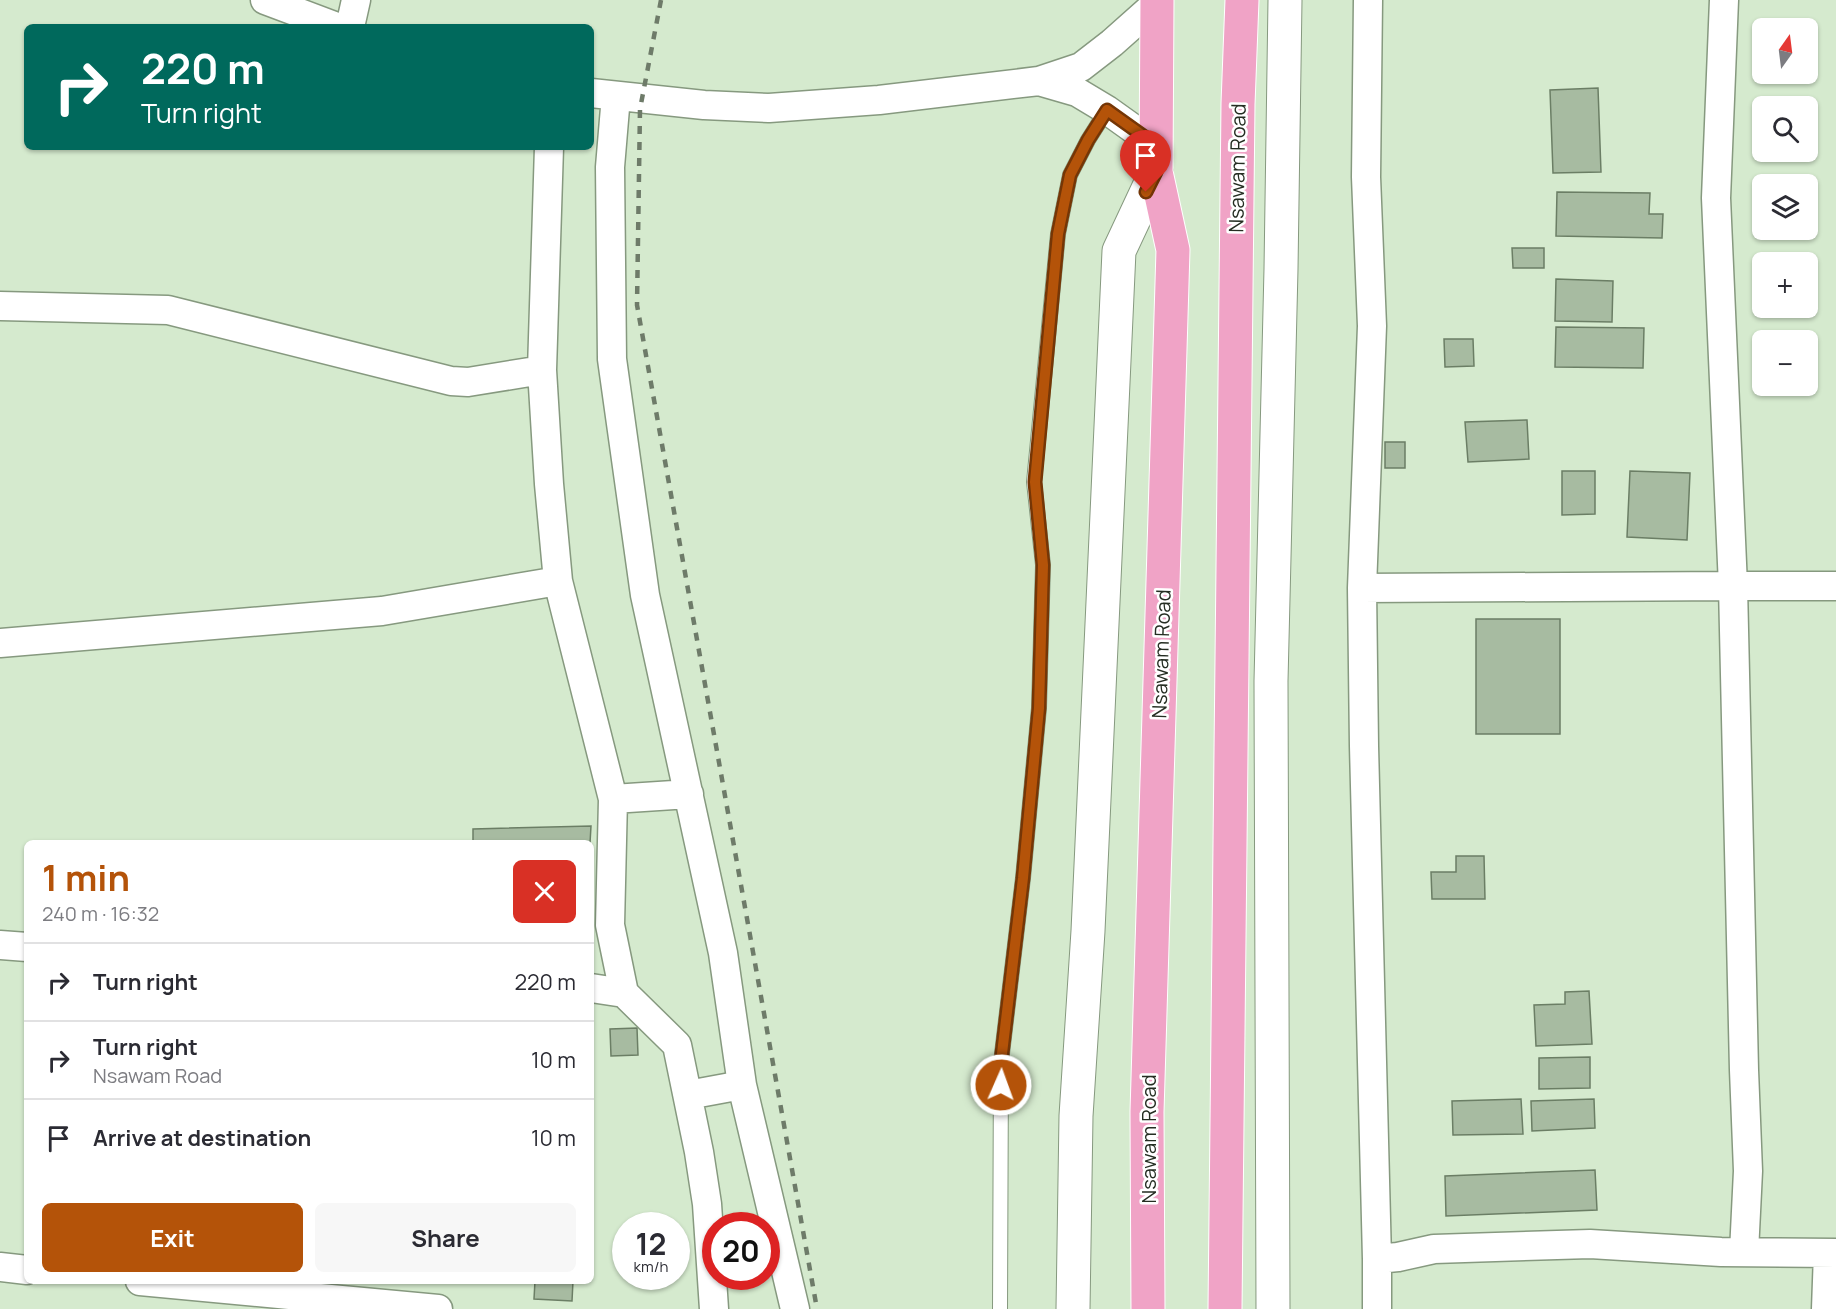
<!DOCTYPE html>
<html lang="en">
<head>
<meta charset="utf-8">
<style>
  body { margin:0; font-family:Manrope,sans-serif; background:#f7f7f7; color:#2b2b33; height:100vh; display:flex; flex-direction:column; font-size:22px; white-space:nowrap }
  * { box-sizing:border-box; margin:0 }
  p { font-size:20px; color:#7c7c81 }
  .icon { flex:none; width:33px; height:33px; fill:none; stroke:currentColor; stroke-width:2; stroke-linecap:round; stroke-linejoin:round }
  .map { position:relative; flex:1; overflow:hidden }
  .panel { position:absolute; left:24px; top:840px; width:570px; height:444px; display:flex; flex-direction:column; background:#fff; border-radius:9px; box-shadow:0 2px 4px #0004 }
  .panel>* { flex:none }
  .guide { position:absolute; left:24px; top:24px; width:570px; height:126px; border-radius:9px; box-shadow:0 2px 4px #0004; background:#00695c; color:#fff; overflow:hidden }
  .needle { width:39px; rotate:14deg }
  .controls { position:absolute; left:1752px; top:18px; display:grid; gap:12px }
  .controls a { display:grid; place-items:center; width:66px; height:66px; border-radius:9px; background:#fff; box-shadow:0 2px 4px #0004; font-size:30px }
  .speed { position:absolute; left:612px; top:1212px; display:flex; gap:12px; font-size:30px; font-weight:700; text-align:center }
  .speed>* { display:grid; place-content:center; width:78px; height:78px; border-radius:50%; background:#fff; box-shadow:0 2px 4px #0004; line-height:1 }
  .speed small { font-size:15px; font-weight:400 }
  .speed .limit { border:9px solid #d22; background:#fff; color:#111 }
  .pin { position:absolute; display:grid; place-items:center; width:51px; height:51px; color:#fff; margin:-62px -26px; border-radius:50% 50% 50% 0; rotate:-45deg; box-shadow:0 0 6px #0007 }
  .pin .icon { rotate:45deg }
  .me { position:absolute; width:66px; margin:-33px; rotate:2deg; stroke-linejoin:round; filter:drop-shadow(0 0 4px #0008) }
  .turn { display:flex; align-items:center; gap:21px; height:126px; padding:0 18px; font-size:27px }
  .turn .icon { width:78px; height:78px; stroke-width:2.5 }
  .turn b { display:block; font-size:42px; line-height:51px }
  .round { display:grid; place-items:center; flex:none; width:63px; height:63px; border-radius:9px; background:#f7f7f7 }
  .summary { display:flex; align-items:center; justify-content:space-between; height:102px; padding:0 18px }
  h1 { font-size:36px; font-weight:700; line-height:45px; color:#b45309 }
  .primary-button { display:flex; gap:12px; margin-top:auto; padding:12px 18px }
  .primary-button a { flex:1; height:69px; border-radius:9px; background:#b45309; color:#fff; font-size:24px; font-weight:700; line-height:69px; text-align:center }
  .primary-button a+a { background:#f7f7f7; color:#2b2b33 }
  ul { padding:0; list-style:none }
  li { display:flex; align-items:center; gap:18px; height:78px; padding:0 18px; border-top:2px solid #e1e1e2 }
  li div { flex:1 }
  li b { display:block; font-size:22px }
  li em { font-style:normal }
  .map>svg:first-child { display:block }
</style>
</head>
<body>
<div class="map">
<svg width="1836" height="1309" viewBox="0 0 1836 1309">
  <rect width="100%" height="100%" fill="#d5eace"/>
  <!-- building -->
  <path fill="#a7bba1" stroke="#6b7e65" stroke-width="1.5" d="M1598,88L1601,172L1553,173L1550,90Z
    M1557,192L1650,193L1649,214H1663L1662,238L1556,236Z
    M1512,248H1544V268H1513Z
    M1556,279L1613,281L1612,322L1555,321Z
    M1556,327L1644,328L1643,368L1555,367Z
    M1444,339H1473L1474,366L1445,367Z
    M1527,420L1529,459L1468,462L1465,422Z
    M1385,442H1405V468H1385Z
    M1562,471H1595V514L1562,515Z
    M1630,471L1690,473L1687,540L1627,537Z
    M1476,619H1560V734H1476Z
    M591,826L590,843H473V829Z
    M1456,856H1484L1485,899H1432L1431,872H1456Z
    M1589,991L1592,1044L1536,1046L1534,1005L1565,1004V992Z
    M637,1028L638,1055L611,1056L610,1029Z
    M1590,1057V1088L1539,1089V1058Z
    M1521,1099L1523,1134L1453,1135L1452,1101Z
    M1594,1099L1595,1128L1532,1131L1531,1101Z
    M1595,1170L1597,1210L1446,1216L1445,1176Z
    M535,1281H573L572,1301L534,1299Z"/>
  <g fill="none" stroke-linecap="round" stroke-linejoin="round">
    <defs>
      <path id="service" d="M1000,1309L1001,1062L1023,878L1039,708L1043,565L1034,482L1058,234L1070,175L1088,140L1107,110"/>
      <path id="minor" d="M265,0L337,27
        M1368,0L1366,177L1372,326L1362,588L1364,746L1377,1259
        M1724,0L1716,198L1733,586H1836
        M350,27L356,0
        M1039,81L1077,92L1107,110L1156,145
        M591,93L704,105L769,108L879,100L1039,81L1081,67L1112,43L1157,3
        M616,96L610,167L612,359L645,595L723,953L742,1085L795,1309
        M549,147L542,370L549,484L558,581L613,799L610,925L624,993L677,1045L699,1152L707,1204L714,1309
        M0,306L168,310L451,381L468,382L542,370
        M1362,588L1733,586L1744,1070L1748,1171L1744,1252
        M0,643L382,611L558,581
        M613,799L689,794
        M0,945L27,947
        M591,988L624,993
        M688,1095L742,1085
        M0,1267L27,1270
        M140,1281L438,1309
        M1377,1309V1259L1398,1257L1434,1249L1590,1244L1721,1252L1836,1253
        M1826,1309L1828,1253"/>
      <path id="secondary" d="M1073,1309L1076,1116L1088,931L1119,251L1156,172
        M1273,1309L1271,681L1281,269L1285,0"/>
      <path id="trunk" d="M1148,1309L1147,1112L1173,250L1156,172L1157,0
        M1225,1309L1238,104L1242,0"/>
    </defs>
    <!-- service casing -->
    <use href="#service" stroke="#86997f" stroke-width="16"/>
    <!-- minor casing -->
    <use href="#minor" stroke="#86997f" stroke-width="31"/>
    <!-- secondary casing -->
    <use href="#secondary" stroke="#86997f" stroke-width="35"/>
    <!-- trunk casing -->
    <use href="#trunk" stroke="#fff" stroke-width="35"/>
    <!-- service -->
    <use href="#service" stroke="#fff" stroke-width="14"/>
    <!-- minor -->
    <use href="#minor" stroke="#fff" stroke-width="28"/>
    <!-- secondary -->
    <use href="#secondary" stroke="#fff" stroke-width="33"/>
    <!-- trunk -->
    <use href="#trunk" stroke="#f0a3c6" stroke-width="33"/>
    <!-- rail -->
    <path stroke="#6e7b69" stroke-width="4.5" stroke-dasharray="8 8" stroke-linecap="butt" d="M661,0L640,109L637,305L817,1309"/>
  </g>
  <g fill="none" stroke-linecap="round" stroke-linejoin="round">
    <defs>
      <path id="route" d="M1001,1085V1062L1023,878L1039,708L1043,565L1035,482L1058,234L1070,175L1088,140L1107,110L1156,145V172L1146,192"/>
    </defs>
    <!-- route casing -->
    <use href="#route" stroke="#753606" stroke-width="15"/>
    <!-- route -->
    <use href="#route" stroke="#b45309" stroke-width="10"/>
  </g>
  <g text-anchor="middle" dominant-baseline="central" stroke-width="5" stroke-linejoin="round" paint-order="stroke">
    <!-- street labels -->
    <g font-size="20" fill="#252d22" stroke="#fff">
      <text transform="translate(1237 168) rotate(-89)">Nsawam Road</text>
      <text transform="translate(1161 654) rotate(-88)">Nsawam Road</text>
      <text transform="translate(1148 1139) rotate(-90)">Nsawam Road</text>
    </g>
  </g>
</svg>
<div class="controls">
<a><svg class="needle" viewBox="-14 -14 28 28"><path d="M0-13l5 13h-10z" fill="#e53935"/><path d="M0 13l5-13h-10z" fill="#7c7c81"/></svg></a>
<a><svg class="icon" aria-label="search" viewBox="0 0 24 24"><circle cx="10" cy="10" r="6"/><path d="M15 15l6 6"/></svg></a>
<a><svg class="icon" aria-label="layers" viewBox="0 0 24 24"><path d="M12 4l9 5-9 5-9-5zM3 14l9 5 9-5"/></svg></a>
<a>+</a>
<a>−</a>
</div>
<div class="speed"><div>12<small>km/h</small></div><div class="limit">20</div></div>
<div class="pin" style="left:1146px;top:192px;background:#d93025"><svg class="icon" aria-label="arrive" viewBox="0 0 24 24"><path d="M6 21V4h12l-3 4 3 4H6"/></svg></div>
<svg class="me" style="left:1001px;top:1085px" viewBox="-20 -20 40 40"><circle r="17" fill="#b45309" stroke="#fff" stroke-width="3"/><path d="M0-11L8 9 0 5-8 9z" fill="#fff"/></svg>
<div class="guide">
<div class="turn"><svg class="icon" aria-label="right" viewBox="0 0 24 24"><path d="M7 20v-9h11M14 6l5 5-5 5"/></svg><div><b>220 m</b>Turn right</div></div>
</div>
<section class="panel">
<div class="summary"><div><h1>1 min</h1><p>240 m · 16:32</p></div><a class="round" style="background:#d93025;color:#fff"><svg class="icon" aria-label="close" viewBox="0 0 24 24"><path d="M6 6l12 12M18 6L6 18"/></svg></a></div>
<ul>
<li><svg class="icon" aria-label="right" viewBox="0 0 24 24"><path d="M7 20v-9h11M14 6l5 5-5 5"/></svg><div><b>Turn right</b></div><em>220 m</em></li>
<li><svg class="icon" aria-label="right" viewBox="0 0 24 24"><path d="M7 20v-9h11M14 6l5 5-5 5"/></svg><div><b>Turn right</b><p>Nsawam Road</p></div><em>10 m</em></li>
<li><svg class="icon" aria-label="arrive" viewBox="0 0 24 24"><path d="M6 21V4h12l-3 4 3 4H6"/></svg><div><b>Arrive at destination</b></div><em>10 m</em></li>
</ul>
<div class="primary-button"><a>Exit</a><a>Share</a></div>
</section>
</div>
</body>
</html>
